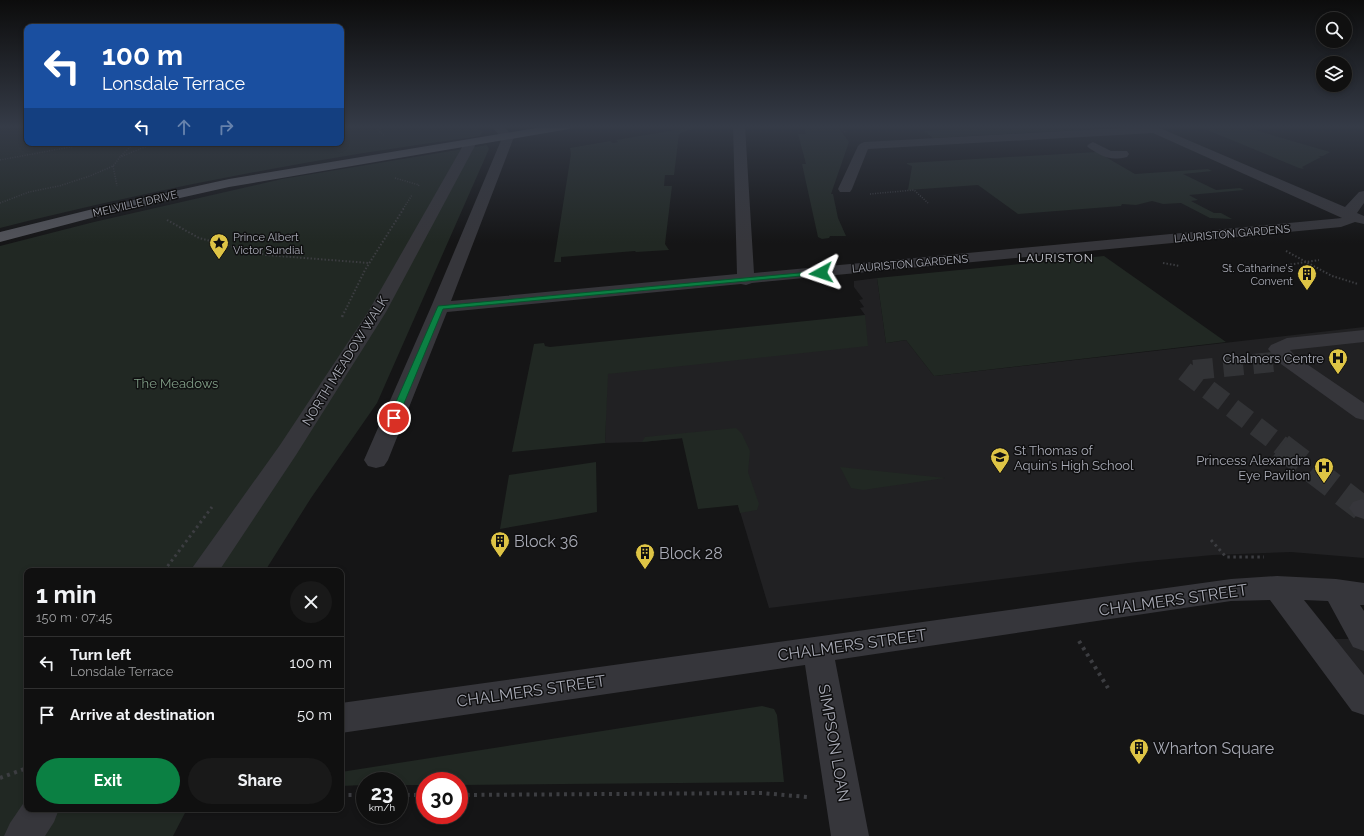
<!DOCTYPE html>
<html lang="en">
<head>
<meta charset="utf-8">
<style>
  body { margin:0; font-family:Raleway,sans-serif; background:#191919; color:#f1f3f6; height:100vh; display:flex; flex-direction:column; font-size:15px; white-space:nowrap }
  * { box-sizing:border-box; margin:0 }
  p { font-size:13px; color:#9c9d9f }
  .icon { flex:none; width:22px; height:22px; fill:none; stroke:currentColor; stroke-width:2; stroke-linecap:round; stroke-linejoin:round }
  .map { position:relative; flex:1; overflow:hidden }
  .side { position:absolute; left:24px; top:568px; width:320px; height:244px; display:flex; flex-direction:column; background:#101010; border-radius:8px; box-shadow:0 2px 6px #0003,0 0 0 1px #303030 }
  .side>* { flex:none }
  .top-card { position:absolute; left:24px; top:24px; width:320px; height:122px; border-radius:8px; box-shadow:0 2px 6px #0003,0 0 0 1px #303030; background:#1a4fa0; color:#fff; overflow:hidden }
  .buttons { position:absolute; left:1316px; top:12px; display:grid; gap:8px }
  .buttons a { display:grid; place-items:center; width:36px; height:36px; border-radius:50%; background:#101010; box-shadow:0 2px 6px #0003,0 0 0 1px #303030; font-size:20px }
  .speed { position:absolute; left:356px; top:772px; display:flex; gap:8px; font-size:20px; font-weight:700; text-align:center }
  .speed>* { display:grid; place-content:center; width:52px; height:52px; border-radius:50%; background:#101010; box-shadow:0 2px 6px #0003,0 0 0 1px #303030; line-height:1 }
  .speed small { font-size:10px; font-weight:400 }
  .speed .limit { border:6px solid #d22; background:#fff; color:#111 }
  .pin { position:absolute; display:grid; place-items:center; width:34px; height:34px; color:#fff; margin:-17px; border:2px solid #fff; border-radius:50%; box-shadow:0 1px 4px #0007 }
  .me { position:absolute; width:44px; margin:-22px; rotate:265deg; stroke-linejoin:round; filter:drop-shadow(0 0 3px #0008) }
  .turn { display:flex; align-items:center; gap:14px; height:84px; padding:0 12px; font-size:18px }
  .turn .icon { width:52px; height:52px; stroke-width:2.5 }
  .turn b { display:block; font-size:28px; line-height:34px }
  .lanes { display:flex; align-items:center; height:38px; padding:0 12px; background:#0003; justify-content:center; gap:20px; direction:ltr }
  .lanes .off { opacity:.35 }
  .round { display:grid; place-items:center; flex:none; width:42px; height:42px; border-radius:21px; background:#191919 }
  .overview { display:flex; align-items:center; justify-content:space-between; height:68px; padding:0 12px }
  h1 { font-size:24px; font-weight:700; line-height:30px }
  .primary-button { display:flex; gap:8px; margin-top:auto; padding:8px 12px }
  .primary-button a { flex:1; height:46px; border-radius:24px; background:#0b8043; color:#fff; font-size:16px; font-weight:700; line-height:46px; text-align:center }
  .primary-button a+a { background:#191919; color:#f1f3f6 }
  ul { padding:0; list-style:none }
  li { display:flex; align-items:center; gap:12px; height:52px; padding:0 12px; border-top:1px solid #303030 }
  li div { flex:1 }
  li b { display:block; font-size:15px }
  li em { font-style:normal }
  .map>svg:first-child { display:block }
</style>
</head>
<body>
<div class="map">
<svg width="1364" height="836" viewBox="0 0 1364 836">
  <rect width="100%" height="100%" fill="#151516"/>
  <!-- built -->
  <path fill="#212123" d="M877,278L886,343L906,340L934,376L1364,327V558L1291,552L1213,555L1137,562L769,608L717,435L642,442L605,443L607,374L865,315L860,308L864,307L859,300L863,299L854,287V281Z
    M1335,639H1364V675Z"/>
  <!-- green -->
  <path fill="#212823" d="M0,126H27V143H341V126H476L483,132L479,136L474,137C314,158 156,189 0,228Z
    M688,126L695,129L688,130L679,134L674,175H665L664,186H672L665,244L669,250L636,252L635,251L561,257V262H554L571,154L570,148L610,141L613,143L618,142L616,140L682,129Z
    M1020,126H1092L1097,129L933,138L924,131Z
    M1198,126H1241L1330,152L1323,156H1318L1321,157L1302,167L1304,169L1299,168Z
    M804,127H838L849,142L831,194H833L838,218L846,236H830L829,238L822,239L818,237L802,164H806L798,134H806Z
    M487,145L489,149L377,403L311,498L265,571H27V809H187L173,836H0V246L94,222L282,179Z
    M1097,152L1135,174L1208,169L1212,171L1183,174L1216,190L1240,188L1244,190L1189,195L1198,200L1191,201L1214,213H1221L1232,219L1210,218L1181,203L1163,204L1152,201L1136,205L1122,204L1121,206L1018,214L978,185L908,190L912,166L907,164V163Z
    M1104,256L1226,342L934,376L906,340L886,343L877,278Z
    M865,315L868,346L608,374L605,443L512,452L534,344L544,343L545,346L550,347Z
    M736,428L742,434L750,451L748,472L759,504L757,510L740,513L738,505L698,509L682,438L642,442L645,437Z
    M596,462L597,512L500,529L509,475Z
    M840,467L945,478L863,490L851,488Z
    M762,706L774,709L777,715L784,782L459,785V781H425V785H399V781H365V785L341,786V772Z"/>
  <g fill="none" stroke-linecap="round" stroke-linejoin="round">
    <!-- minor-tunnel-far1 -->
    <path stroke="#323336" stroke-width="20" stroke-dasharray="20 10" stroke-linecap="butt" d="M1273,362L1184,371L1283,447"/>
    <!-- minor-tunnel -->
    <path stroke="#323336" stroke-width="26" stroke-dasharray="26 13" stroke-linecap="butt" d="M1281,446L1362,508"/>
    <!-- path-far4 -->
    <path stroke="#3c3d41" stroke-width="1.5" stroke-dasharray="1 1.5" stroke-linecap="butt" d="M382,126L378,130L384,136
      M839,126L846,133
      M121,156L134,143
      M0,160L92,143
      M113,166L117,186
      M395,178L419,185L418,186
      M870,194L914,190L928,203
      M0,203L29,192L59,186L90,176L113,166L120,157L155,143
      M403,209L412,195"/>
    <!-- path-far3 -->
    <path stroke="#3c3d41" stroke-width="2" stroke-dasharray="1.5 2" stroke-linecap="butt" d="M167,220L199,238L266,255L369,263
      M1286,251L1332,276L1358,284
      M1163,263L1180,266
      M1287,265L1319,260
      M344,313L365,270L404,208"/>
    <!-- path-far2 -->
    <path stroke="#3c3d41" stroke-width="2.5" stroke-dasharray="2 3" stroke-linecap="butt" d="M342,317L344,312"/>
    <!-- path-far1 -->
    <path stroke="#3c3d41" stroke-width="3" stroke-dasharray="2.5 3.5" stroke-linecap="butt" d="M1211,540L1226,557H1264
      M164,571L212,507"/>
    <!-- path -->
    <path stroke="#3c3d41" stroke-width="4" stroke-dasharray="3 4.5" stroke-linecap="butt" d="M1079,641L1108,688
      M0,778L27,768
      M341,795H365
      M399,795H425
      M459,795L762,793L807,797"/>
    <!-- minor -->
    <path fill="#36363b" fill-rule="evenodd" d="M491,126H503L514,137L451,301L737,274L733,126H745L754,273L1342,218L1153,133L868,149L852,189L850,192H840L838,189L858,146L860,144L864,142L1155,126L1345,207L1359,192L1364,191V203L1357,213L1364,216V224L1355,222L1341,227L752,283L746,285L741,284L447,312L388,460L384,466L376,468L368,466L364,460L431,307L502,138Z
      M471,139L475,140L477,142L386,312L296,455L219,571H190L280,445L368,312L465,142L467,140Z
      M1093,142L1111,151H1127L1129,154L1127,157C1110,161 1103,157 1089,148L1087,146L1089,144Z
      M1364,330V342L1290,350L1295,356L1364,403V420L1356,418L1281,364L1268,349L1271,345L1287,338Z
      M1362,499L1364,500V519L1355,516L1349,508L1353,502Z
      M1277,576L1336,579L1364,583V605H1360L1364,611V651L1353,647L1328,601L1304,600L1364,675V715L1352,711L1270,600L1231,601L835,660L869,836H831L805,665L341,733V703L1231,579Z
      M27,798V809H59L54,822L45,836H4L10,823Z"/>
    <!-- major -->
    <path fill="#525359" fill-rule="evenodd" d="M548,126H574L569,129L229,187L95,217L0,242V232L93,209L229,179Z"/>
  </g>
  <!-- sky -->
  <linearGradient id="sky" x2="0" y2="1"><stop stop-color="#0c0c0c"/><stop offset="0.52" stop-color="#353b47"/><stop offset="1" stop-color="#353b47" stop-opacity="0"/></linearGradient>
  <rect width="1364" height="243" fill="url(#sky)"/>
  <!-- route -->
  <path fill="#0b8043" stroke="#07532c" d="M821,271L824,273L823,274L443,309L398,418L394,421L389,418L438,306Z"/>
  <!-- icons -->
  <defs>
    <symbol id="sight-pin" viewBox="-11 -11 22 30"><path d="M0 17L-7.5 6A9.5 9.5 0 1 1 7.5 6Z" fill="#dec445" stroke="#101011"/><path d="M0-6L1.8-2.2L6-1.7L2.9 1.2L3.7 5.4L0 3.3L-3.7 5.4L-2.9 1.2L-6-1.7L-1.8-2.2Z" fill="#111"/></symbol>
    <symbol id="building-pin" viewBox="-11 -11 22 30"><path d="M0 17L-7.5 6A9.5 9.5 0 1 1 7.5 6Z" fill="#dec445" stroke="#101011"/><path d="M-4-6H4V6H1V3H-1V6H-4ZM-2.5-4.3h1.7v1.8h-1.7ZM.8-4.3h1.7v1.8H.8ZM-2.5-1h1.7V.8h-1.7ZM.8-1h1.7V.8H.8Z" fill="#111"/></symbol>
    <symbol id="hospital-pin" viewBox="-11 -11 22 30"><path d="M0 17L-7.5 6A9.5 9.5 0 1 1 7.5 6Z" fill="#dec445" stroke="#101011"/><path d="M-5-5h3v3.5h4V-5h3V5h-3V1.5h-4V5h-3Z" fill="#111"/></symbol>
    <symbol id="school-pin" viewBox="-11 -11 22 30"><path d="M0 17L-7.5 6A9.5 9.5 0 1 1 7.5 6Z" fill="#dec445" stroke="#101011"/><path d="M0-5L7-2L0 1L-7-2ZM-4 1L0 2.5L4 1V4Q0 6-4 4Z" fill="#111"/></symbol>
  </defs>
  <g fill-rule="evenodd">
    <use href="#sight-pin" x="208" y="232" width="22" height="30"/>
    <use href="#building-pin" x="1296" y="263" width="22" height="30"/>
    <use href="#hospital-pin" x="1327" y="347" width="22" height="30"/>
    <use href="#school-pin" x="989" y="446" width="22" height="30"/>
    <use href="#hospital-pin" x="1313" y="456" width="22" height="30"/>
    <use href="#building-pin" x="489" y="530" width="22" height="30"/>
    <use href="#building-pin" x="634" y="542" width="22" height="30"/>
    <use href="#building-pin" x="1128" y="737" width="22" height="30"/>
  </g>
  <g text-anchor="middle" dominant-baseline="central" stroke-width="3" stroke-linejoin="round" paint-order="stroke">
    <!-- far-street labels -->
    <g font-size="11" fill="#a8aab5" stroke="#101011">
      <text transform="translate(135 204) rotate(-13)">MELVILLE DRIVE</text>
      <text transform="translate(1232 234) rotate(-5)">LAURISTON GARDENS</text>
      <text transform="translate(910 264) rotate(-5)">LAURISTON GARDENS</text>
    </g>
    <!-- far-poi labels -->
    <g font-size="11" fill="#a8aab5" stroke="#101011" text-anchor="start">
      <text x="233" y="237">Prince Albert<tspan x="233" dy="13">Victor Sundial</tspan></text>
      <text x="1293" y="268" text-anchor="end">St. Catharine's<tspan x="1293" dy="13">Convent</tspan></text>
    </g>
    <!-- far-neighbourhood labels -->
    <g font-size="12" letter-spacing="1" fill="#c8c9d1" stroke="#101011">
      <text x="1056" y="258">LAURISTON</text>
    </g>
    <!-- poi labels -->
    <g font-size="13" fill="#a8aab5" stroke="#101011" text-anchor="end">
      <text x="1324" y="358">Chalmers Centre</text>
      <text x="1014" y="450" text-anchor="start">St Thomas of<tspan x="1014" dy="15">Aquin's High School</tspan></text>
      <text x="1310" y="460">Princess Alexandra<tspan x="1310" dy="15">Eye Pavilion</tspan></text>
    </g>
    <!-- street labels -->
    <g font-size="13" fill="#a8aab5" stroke="#101011">
      <text transform="translate(345 361) rotate(-58)">NORTH MEADOW WALK</text>
    </g>
    <!-- park labels -->
    <g font-size="13" fill="#819e87" stroke="#101011">
      <text x="176" y="383">The Meadows</text>
    </g>
    <!-- near-poi labels -->
    <g font-size="16" fill="#a8aab5" stroke="#101011" text-anchor="start">
      <text x="514" y="541">Block 36</text>
      <text x="659" y="553">Block 28</text>
      <text x="1153" y="748">Wharton Square</text>
    </g>
    <!-- near-street labels -->
    <g font-size="16" fill="#a8aab5" stroke="#101011">
      <text transform="translate(1173 600) rotate(-8)">CHALMERS STREET</text>
      <text transform="translate(852 645) rotate(-8)">CHALMERS STREET</text>
      <text transform="translate(531 691) rotate(-8)">CHALMERS STREET</text>
      <text transform="translate(834 743) rotate(80)">SIMPSON LOAN</text>
    </g>
  </g>
</svg>
<div class="buttons">
<a><svg class="icon" aria-label="search" viewBox="0 0 24 24"><circle cx="10" cy="10" r="6"/><path d="M15 15l6 6"/></svg></a>
<a><svg class="icon" aria-label="layers" viewBox="0 0 24 24"><path d="M12 4l9 5-9 5-9-5zM3 14l9 5 9-5"/></svg></a>
</div>
<div class="speed"><div>23<small>km/h</small></div><div class="limit">30</div></div>
<div class="pin" style="left:394px;top:418px;background:#d93025"><svg class="icon" aria-label="arrive" viewBox="0 0 24 24"><path d="M6 21V4h12l-3 4 3 4H6"/></svg></div>
<svg class="me" style="left:821px;top:273px" viewBox="-20 -20 40 40"><path d="M0-17L14 15 0 8-14 15z" fill="#0b8043" stroke="#fff" stroke-width="4"/></svg>
<div class="top-card">
<div class="turn"><svg class="icon" aria-label="left" viewBox="0 0 24 24"><path d="M17 20v-9H6M10 6l-5 5 5 5"/></svg><div><b>100 m</b>Lonsdale Terrace</div></div>
<div class="lanes"><svg class="icon" aria-label="left" viewBox="0 0 24 24"><path d="M17 20v-9H6M10 6l-5 5 5 5"/></svg><svg class="icon off" aria-label="ahead" viewBox="0 0 24 24"><path d="M12 20V5M6 11l6-6 6 6"/></svg><svg class="icon off" aria-label="right" viewBox="0 0 24 24"><path d="M7 20v-9h11M14 6l5 5-5 5"/></svg></div>
</div>
<section class="side">
<div class="overview"><div><h1>1 min</h1><p>150 m · 07:45</p></div><a class="round"><svg class="icon" aria-label="close" viewBox="0 0 24 24"><path d="M6 6l12 12M18 6L6 18"/></svg></a></div>
<ul>
<li><svg class="icon" aria-label="left" viewBox="0 0 24 24"><path d="M17 20v-9H6M10 6l-5 5 5 5"/></svg><div><b>Turn left</b><p>Lonsdale Terrace</p></div><em>100 m</em></li>
<li><svg class="icon" aria-label="arrive" viewBox="0 0 24 24"><path d="M6 21V4h12l-3 4 3 4H6"/></svg><div><b>Arrive at destination</b></div><em>50 m</em></li>
</ul>
<div class="primary-button"><a>Exit</a><a>Share</a></div>
</section>
</div>
</body>
</html>
